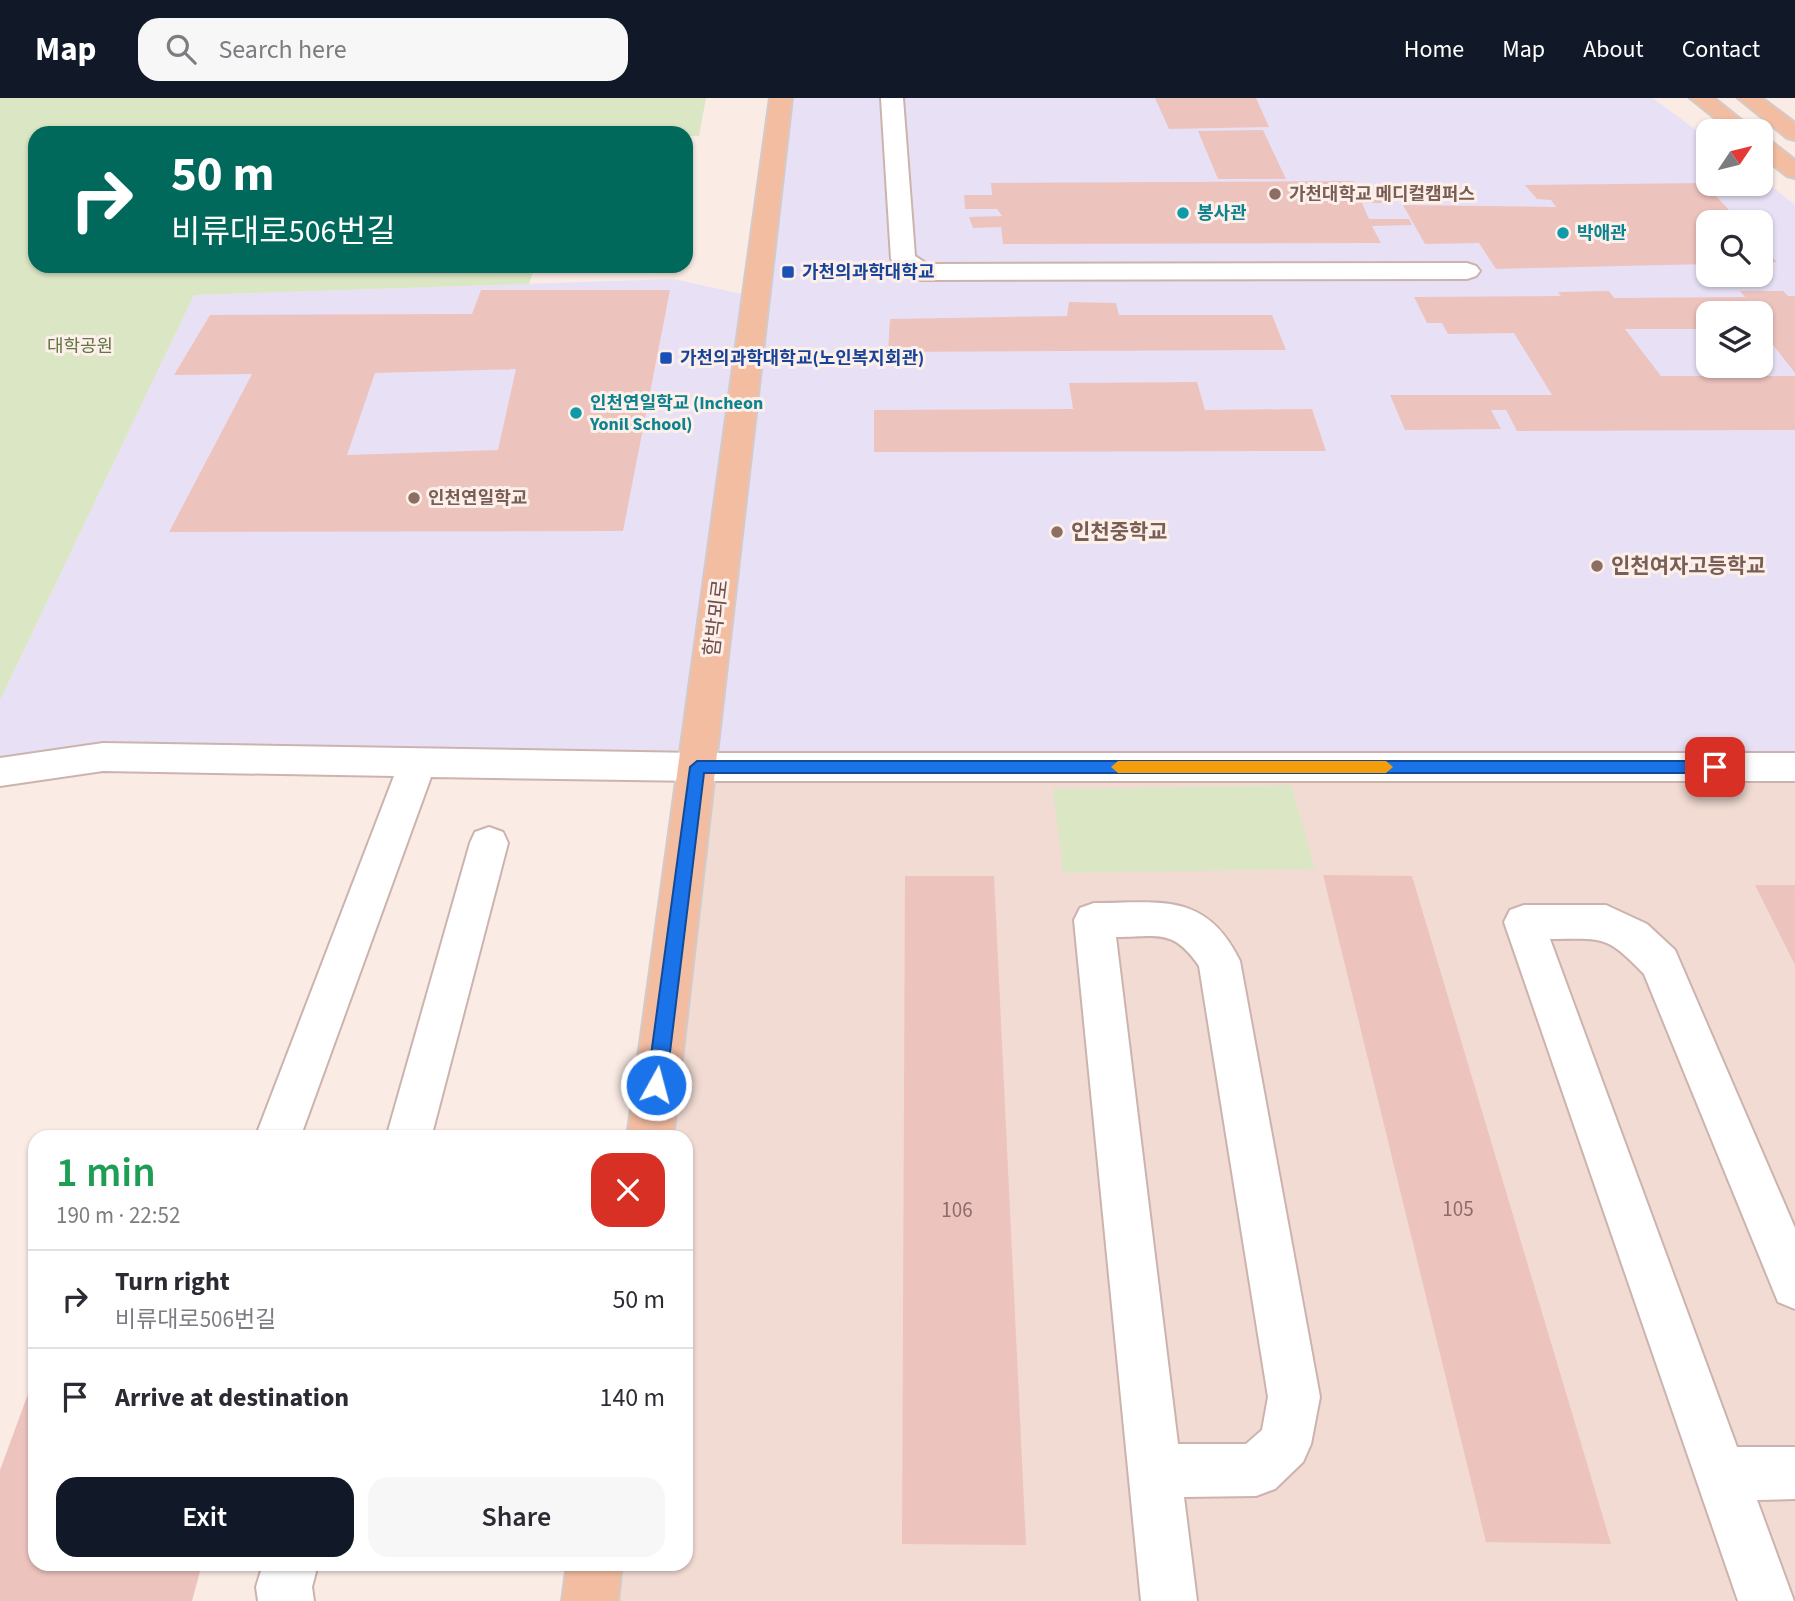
<!DOCTYPE html>
<html lang="en">
<head>
<meta charset="utf-8">
<style>
  body { margin:0; font-family:"Source Sans 3","Noto Sans KR",sans-serif; background:#f7f7f7; color:#2b2b33; height:100vh; display:flex; flex-direction:column; font-size:26px; white-space:nowrap }
  * { box-sizing:border-box; margin:0 }
  p { font-size:23px; color:#7c7c81 }
  .icon { flex:none; width:38px; height:38px; fill:none; stroke:currentColor; stroke-width:2; stroke-linecap:round; stroke-linejoin:round }
  .map { position:relative; flex:1; overflow:hidden }
  .details { position:absolute; left:28px; top:1032px; width:665px; height:441px; display:flex; flex-direction:column; background:#fff; border-radius:21px; box-shadow:0 2px 5px #0004 }
  .details>* { flex:none }
  .guide { position:absolute; left:28px; top:28px; width:665px; height:147px; border-radius:21px; box-shadow:0 2px 5px #0004; background:#00695c; color:#fff; overflow:hidden }
  .needle { width:46px; rotate:55deg }
  .controls { position:absolute; left:1696px; top:21px; display:grid; gap:14px }
  .controls a { display:grid; place-items:center; width:77px; height:77px; border-radius:14px; background:#fff; box-shadow:0 2px 5px #0004; font-size:35px }
  .pin { position:absolute; display:grid; place-items:center; width:60px; height:60px; color:#fff; margin:-30px; border-radius:14px; box-shadow:0 4px 10px #0006 }
  .me { position:absolute; width:77px; margin:-38px; rotate:7deg; stroke-linejoin:round; filter:drop-shadow(0 0 5px #0008) }
  .turn { display:flex; align-items:center; gap:24px; height:147px; padding:0 28px; font-size:32px }
  .turn .icon { width:91px; height:91px; stroke-width:2.5 }
  .turn b { display:block; font-size:49px; line-height:60px }
  .round { display:grid; place-items:center; flex:none; width:74px; height:74px; border-radius:21px; background:#f7f7f7 }
  .headline { display:flex; align-items:center; justify-content:space-between; height:119px; padding:0 28px }
  h1 { font-size:42px; font-weight:600; line-height:52px; color:#1e9e55 }
  .primary-button { display:flex; gap:14px; margin-top:auto; padding:14px 28px }
  .primary-button a { flex:1; height:80px; border-radius:21px; background:#111827; color:#fff; font-size:28px; font-weight:600; line-height:80px; text-align:center }
  .primary-button a+a { background:#f7f7f7; color:#2b2b33 }
  ul { padding:0; list-style:none }
  li { display:flex; align-items:center; gap:21px; height:98px; padding:0 28px; border-top:2px solid #e1e1e2 }
  li div { flex:1 }
  li b { display:block; font-size:26px }
  li em { font-style:normal }
  header { display:flex; align-items:center; gap:42px; box-sizing:border-box; height:98px; padding:0 35px; background:#111827; color:#fff }
  header strong { font-size:33px }
  nav { display:flex; gap:38px; margin-inline-start:auto; font-size:24px }
  .search { width:490px; height:63px; background:#f7f7f7; display:flex; align-items:center; gap:18px; box-sizing:border-box; padding:0 24px; border-radius:21px; color:#7c7c81; font-size:26px }
  .map>svg:first-child { display:block }
</style>
</head>
<body>
<header>
<strong>Map</strong>
<div class="search"><svg class="icon" aria-label="search" viewBox="0 0 24 24"><circle cx="10" cy="10" r="6"/><path d="M15 15l6 6"/></svg>Search here</div>
<nav><a>Home</a><a>Map</a><a>About</a><a>Contact</a></nav>
</header>
<div class="map">
<svg width="1795" height="1503" viewBox="0 0 1795 1503">
  <rect width="100%" height="100%" fill="#faebe4"/>
  <!-- residential -->
  <path fill="#f1dbd3" d="M697,669H1795V1503H590L595,1467L686,1466V1040L650,1039Z"/>
  <!-- education -->
  <path fill="#e8e1f6" fill-rule="evenodd" d="M781,0H1653L1708,41V86H1760L1761,80L1795,107V669L103,659L0,674V602L194,197L673,181L756,199ZM1708,124H1760V177H1708ZM1708,215H1760V268H1708Z"/>
  <!-- green -->
  <path fill="#dbe6c4" d="M0,0H706L699,38H686V35H35V168H535L529,186L194,197L0,602Z
    M1291,687L1315,771L1063,775L1053,691Z"/>
  <!-- building -->
  <path fill="#edc3be" fill-rule="evenodd" d="M1155,0H1256L1269,29L1169,31Z
    M1263,32L1286,81H1218L1198,33Z
    M1354,83L1361,98H1390L1394,105H1362L1369,121H1409L1412,127L1372,128L1381,145L1003,146L1001,129L973,130L969,119L1002,118L997,111H965L964,97H992L991,85Z
    M1704,85L1740,124H1708V166L1496,171L1479,145L1425,146L1403,107L1556,109L1551,102L1537,101L1525,87Z
    M1760,147L1777,164L1760,165Z
    M481,192H670L623,433L169,434L252,276L174,277L210,217L472,216ZM516,271L498,352L347,357L375,275Z
    M1609,193L1614,200L1745,199L1740,193H1783L1788,198H1795V275L1760,230V215H1708V231H1625L1661,278H1795V332L1517,333L1506,312H1491L1501,331L1405,332L1390,297H1552L1514,235L1448,236L1442,225H1427L1414,199L1561,198L1558,194Z
    M1069,204L1116,205L1119,217H1272L1286,252L888,254L890,221L1067,218Z
    M1197,284L1205,312L1312,311L1326,353L874,354V312L1073,311L1069,285Z
    M1323,777L1412,778L1611,1446L1486,1444Z
    M905,778H994L1026,1447L902,1446Z
    M1755,787H1795V867Z
    M35,1277V1466H202L192,1503H0V1372Z"/>
  <g fill="none" stroke-linecap="round" stroke-linejoin="round">
    <defs>
      <path id="minor" d="M881,0H903L915,158L927,166L1467,165L1476,168L1480,173L1476,178L1467,181L921,182L912,179L891,161Z
        M103,645L697,655H1795V683H697L431,679L300,1040H255L394,678L103,673L0,688V660Z
        M489,729L503,734L508,745L431,1040H386L470,745L475,734Z
        M1094,805C1160,805 1206,793 1240,863L1320,1299L1311,1346L1303,1364L1275,1391L1256,1398L1184,1399L1197,1503H1141L1074,822L1080,810ZM1116,839C1158,839 1173,830 1199,868L1268,1299L1262,1332L1246,1346H1178Z
        M1524,807H1606L1647,826L1675,852L1795,1130V1211L1778,1204L1644,876C1605,836 1604,841 1550,841L1737,1349H1795V1401L1757,1402L1794,1503H1738L1504,824L1510,812Z
        M263,1466H318L312,1489L314,1503H258L256,1489Z"/>
      <path id="major" d="M770,0H792L673,1040H627Z
        M1690,0H1714L1755,33H1731Z
        M1738,0H1762L1795,25V42L1787,40Z
        M1760,39L1768,41L1795,62V80L1787,78L1760,57Z
        M567,1466H622L618,1503H562Z"/>
    </defs>
    <!-- minor casing -->
    <use href="#minor" stroke="#ccb3ae" stroke-width="4"/>
    <!-- major casing -->
    <use href="#major" stroke="#d4cac9" stroke-width="4"/>
    <!-- minor -->
    <use href="#minor" fill="#fff" fill-rule="evenodd"/>
    <!-- major -->
    <use href="#major" fill="#f3bda2" fill-rule="evenodd"/>
  </g>
  <!-- route -->
  <path fill="#1a73e8" stroke="#114b97" stroke-width="2" d="M697,663H1715L1723,669L1715,675H704L666,987L663,993L656,995L650,993L647,987L690,669Z"/>
  <!-- slow -->
  <path fill="#f59e0b" d="M1118,663H1386L1393,669L1386,675H1118L1111,669Z"/>
  <!-- markers -->
  <g fill="#8d6e63" stroke="#fdf0ea" stroke-width="2.5">
    <circle cx="1275" cy="96" r="7"/>
    <circle cx="414" cy="400" r="7"/>
    <circle cx="1057" cy="434" r="7"/>
    <circle cx="1597" cy="468" r="7"/>
  </g>
  <g fill="#0f9aa8" stroke="#fdf0ea" stroke-width="2.5">
    <circle cx="1183" cy="115" r="7"/>
    <circle cx="1563" cy="135" r="7"/>
    <circle cx="576" cy="315" r="7"/>
  </g>
  <g fill="#1a4fb4" stroke="#fdf0ea" stroke-width="2.5">
    <rect x="781" y="167" width="14" height="14" rx="3.5"/>
    <rect x="659" y="253" width="14" height="14" rx="3.5"/>
  </g>
  <g text-anchor="middle" dominant-baseline="central" stroke-width="6" stroke-linejoin="round" paint-order="stroke">
    <!-- far-education labels -->
    <g font-size="18" font-weight="bold" fill="#785e54" stroke="#fdf0ea" text-anchor="start">
      <text x="1289" y="96">가천대학교 메디컬캠퍼스</text>
      <text x="428" y="400">인천연일학교</text>
    </g>
    <!-- far-culture labels -->
    <g font-size="18" font-weight="bold" fill="#0d838f" stroke="#fdf0ea" text-anchor="start">
      <text x="1197" y="115">봉사관</text>
      <text x="1577" y="135">박애관</text>
      <text x="590" y="305">인천연일학교 (Incheon<tspan x="590" dy="21">Yonil School)</tspan></text>
    </g>
    <!-- far-transit labels -->
    <g font-size="18" font-weight="bold" fill="#164399" stroke="#fdf0ea" text-anchor="start">
      <text x="802" y="174">가천의과학대학교</text>
      <text x="680" y="260">가천의과학대학교(노인복지회관)</text>
    </g>
    <!-- far-park labels -->
    <g font-size="18" fill="#617545" stroke="#fdf0ea">
      <text x="80" y="248">대학공원</text>
    </g>
    <!-- education labels -->
    <g font-size="21" font-weight="bold" fill="#785e54" stroke="#fdf0ea" text-anchor="start">
      <text x="1071" y="434">인천중학교</text>
      <text x="1611" y="468">인천여자고등학교</text>
    </g>
    <!-- street labels -->
    <g font-size="21" fill="#704e4c" stroke="#fdf0ea">
      <text transform="translate(716 520) rotate(-83)">함박뫼로</text>
    </g>
    <!-- near-number labels -->
    <g font-size="21" fill="#8f6b68">
      <text x="1458" y="1111">105</text>
      <text x="957" y="1112">106</text>
    </g>
  </g>
</svg>
<div class="controls">
<a><svg class="needle" viewBox="-14 -14 28 28"><path d="M0-13l5 13h-10z" fill="#e53935"/><path d="M0 13l5-13h-10z" fill="#7c7c81"/></svg></a>
<a><svg class="icon" aria-label="search" viewBox="0 0 24 24"><circle cx="10" cy="10" r="6"/><path d="M15 15l6 6"/></svg></a>
<a><svg class="icon" aria-label="layers" viewBox="0 0 24 24"><path d="M12 4l9 5-9 5-9-5zM3 14l9 5 9-5"/></svg></a>
</div>
<div class="pin" style="left:1715px;top:669px;background:#d93025"><svg class="icon" aria-label="arrive" viewBox="0 0 24 24"><path d="M6 21V4h12l-3 4 3 4H6"/></svg></div>
<svg class="me" style="left:656px;top:987px" viewBox="-20 -20 40 40"><circle r="17" fill="#1a73e8" stroke="#fff" stroke-width="3"/><path d="M0-11L8 9 0 5-8 9z" fill="#fff"/></svg>
<div class="guide">
<div class="turn"><svg class="icon" aria-label="right" viewBox="0 0 24 24"><path d="M7 20v-9h11M14 6l5 5-5 5"/></svg><div><b>50 m</b>비류대로506번길</div></div>
</div>
<section class="details">
<div class="headline"><div><h1>1 min</h1><p>190 m · 22:52</p></div><a class="round" style="background:#d93025;color:#fff"><svg class="icon" aria-label="close" viewBox="0 0 24 24"><path d="M6 6l12 12M18 6L6 18"/></svg></a></div>
<ul>
<li><svg class="icon" aria-label="right" viewBox="0 0 24 24"><path d="M7 20v-9h11M14 6l5 5-5 5"/></svg><div><b>Turn right</b><p>비류대로506번길</p></div><em>50 m</em></li>
<li><svg class="icon" aria-label="arrive" viewBox="0 0 24 24"><path d="M6 21V4h12l-3 4 3 4H6"/></svg><div><b>Arrive at destination</b></div><em>140 m</em></li>
</ul>
<div class="primary-button"><a>Exit</a><a>Share</a></div>
</section>
</div>
</body>
</html>
